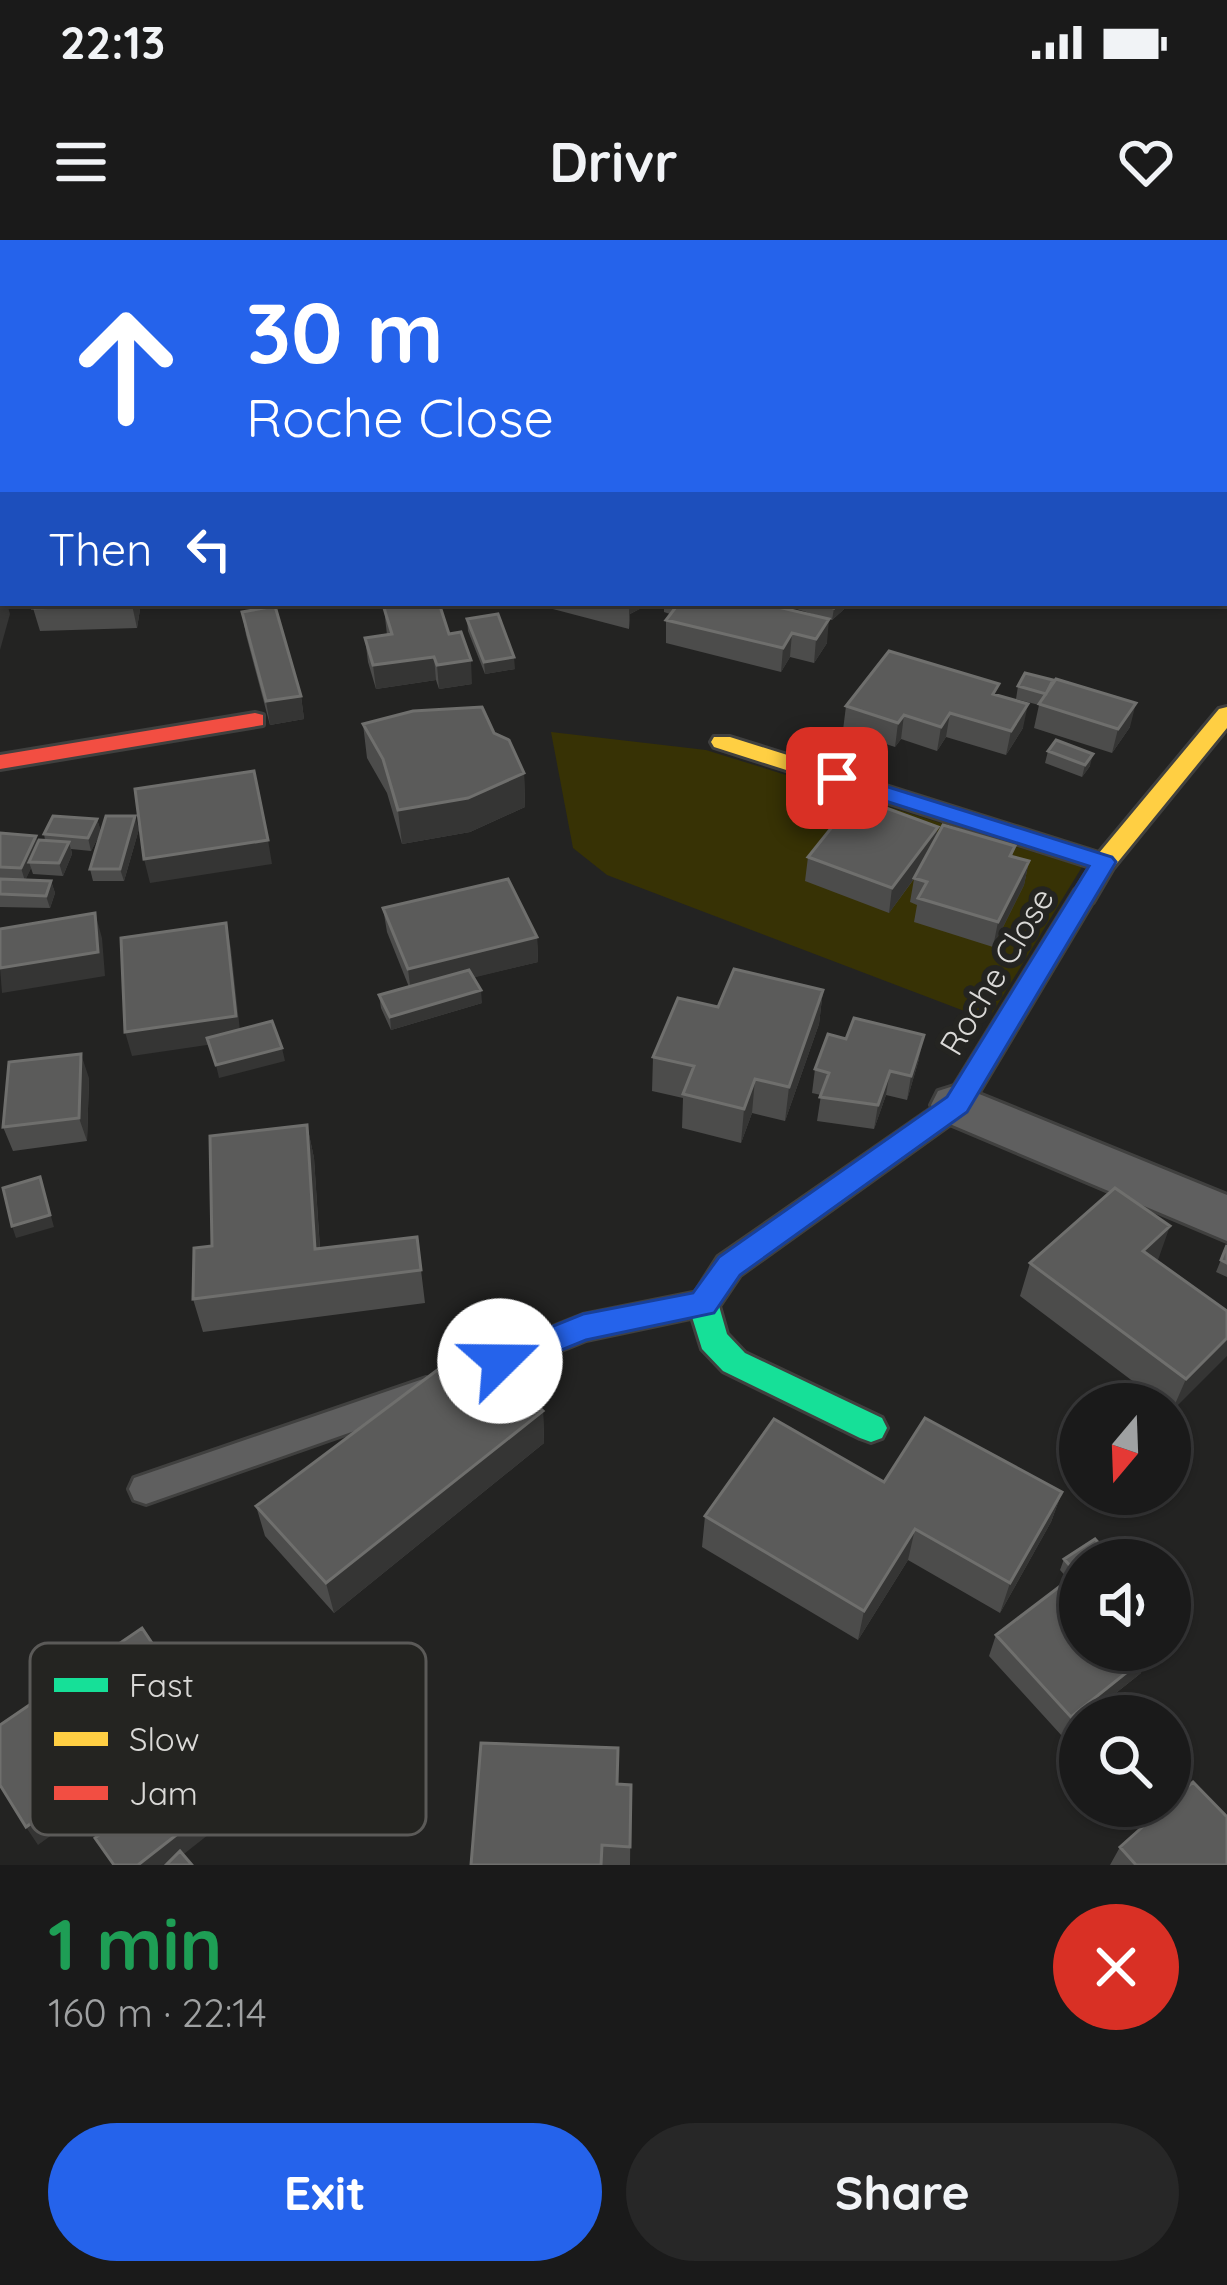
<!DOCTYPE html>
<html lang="en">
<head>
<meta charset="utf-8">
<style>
  body { margin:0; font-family:Quicksand,sans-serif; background:#272727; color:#f1f3f6; height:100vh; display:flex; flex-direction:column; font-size:45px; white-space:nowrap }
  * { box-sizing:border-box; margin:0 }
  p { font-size:39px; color:#9fa1a2 }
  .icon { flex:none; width:66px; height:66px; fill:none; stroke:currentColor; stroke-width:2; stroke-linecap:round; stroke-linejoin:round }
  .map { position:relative; height:1625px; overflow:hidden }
  .details { display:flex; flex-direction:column; background:#1a1a1a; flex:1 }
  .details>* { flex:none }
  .top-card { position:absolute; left:0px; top:0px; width:1227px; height:366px; box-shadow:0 3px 9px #0004,0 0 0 3px #383839; background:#2563eb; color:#fff; overflow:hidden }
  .needle { width:78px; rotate:199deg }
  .controls { position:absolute; left:1059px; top:1143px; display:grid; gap:24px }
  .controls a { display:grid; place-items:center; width:132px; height:132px; border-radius:50%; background:#1a1a1a; box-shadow:0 3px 9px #0004,0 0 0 3px #383839; font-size:60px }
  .pin { position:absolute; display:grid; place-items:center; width:102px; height:102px; color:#fff; margin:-51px; border-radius:24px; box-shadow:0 6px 18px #0006 }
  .me { position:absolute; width:132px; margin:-66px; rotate:68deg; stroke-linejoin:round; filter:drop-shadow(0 0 9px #0008) }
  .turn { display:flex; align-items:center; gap:42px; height:252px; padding:0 48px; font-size:54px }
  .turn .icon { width:156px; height:156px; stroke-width:2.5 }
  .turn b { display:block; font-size:84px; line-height:102px }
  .then { display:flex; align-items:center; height:114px; padding:0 48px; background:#0003; gap:24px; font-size:45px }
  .round { display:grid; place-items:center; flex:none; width:126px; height:126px; border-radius:63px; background:#272727 }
  .summary { display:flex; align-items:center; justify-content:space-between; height:204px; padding:0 48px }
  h1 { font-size:72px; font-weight:700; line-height:90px; color:#1e9e55 }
  .cta { display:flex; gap:24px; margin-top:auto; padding:24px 48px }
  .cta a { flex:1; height:138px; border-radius:72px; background:#2563eb; color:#fff; font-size:48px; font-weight:700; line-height:138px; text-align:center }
  .cta a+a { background:#272727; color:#f1f3f6 }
  .status { display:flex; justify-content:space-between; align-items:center; height:84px; padding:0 60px; background:#1a1a1a; direction:ltr }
  .status svg { height:33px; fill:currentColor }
  header { display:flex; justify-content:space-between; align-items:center; height:156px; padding:0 48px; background:#1a1a1a; font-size:54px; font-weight:700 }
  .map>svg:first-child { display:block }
</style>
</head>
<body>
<div class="status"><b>22:13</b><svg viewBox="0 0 49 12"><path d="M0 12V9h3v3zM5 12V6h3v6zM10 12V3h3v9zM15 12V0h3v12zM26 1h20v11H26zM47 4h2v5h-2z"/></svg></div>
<header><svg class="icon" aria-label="menu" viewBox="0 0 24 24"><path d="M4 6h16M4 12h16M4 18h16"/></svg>Drivr<svg class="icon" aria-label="heart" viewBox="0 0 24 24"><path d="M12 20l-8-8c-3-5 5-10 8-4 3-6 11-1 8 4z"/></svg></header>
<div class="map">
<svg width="1227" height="1625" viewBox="0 0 1227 1625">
  <rect width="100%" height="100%" fill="#232322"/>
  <!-- green -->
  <path fill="#373205" d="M551,492L706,510L1082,627L988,780L607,635L573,608Z"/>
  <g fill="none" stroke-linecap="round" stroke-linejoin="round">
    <defs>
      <path id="lane" d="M703,1051L714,1055L718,1064L714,1073L586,1100L461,1151L450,1148L445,1138L450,1128L583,1075Z
        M426,1138L437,1142L442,1152L437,1162L146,1264L134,1260L129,1249L134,1238Z"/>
      <path id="street" d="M301,0H331V3H301Z
        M1227,23V42L1224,43V24Z
        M3,223V245L0,246V224Z
        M1224,261L1227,262V284L1224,283Z
        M957,845L1227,955V1001L938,879L931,865L938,851Z"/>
      <path id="fast" d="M1084,648L1096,656L967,872L740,1035L719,1066L727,1094L745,1113L882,1178L887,1188L882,1198L871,1202L860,1198L723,1131L702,1109L688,1064L718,1017L947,858L1075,650Z"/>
      <path id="slow" d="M1227,467V488L1113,628L1093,662L1084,664L1072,656L1090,627L714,507L711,502L714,497H730L1099,613L1219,469Z"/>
      <path id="jam" d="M156,0H177L154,3Z
        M255,473L263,475V485L0,529V515Z"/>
    </defs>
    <!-- lane casing -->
    <use href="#lane" stroke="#40403f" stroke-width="6"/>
    <!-- street casing -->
    <use href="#street" stroke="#40403f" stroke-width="6"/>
    <!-- fast casing -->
    <use href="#fast" stroke="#40403f" stroke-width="6"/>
    <!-- slow casing -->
    <use href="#slow" stroke="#40403f" stroke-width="6"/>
    <!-- jam casing -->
    <use href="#jam" stroke="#40403f" stroke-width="6"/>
    <!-- lane -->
    <use href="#lane" fill="#5f5f5f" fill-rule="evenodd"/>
    <!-- street -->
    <use href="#street" fill="#5f5f5f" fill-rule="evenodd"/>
    <!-- fast -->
    <use href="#fast" fill="#16e098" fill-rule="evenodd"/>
    <!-- slow -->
    <use href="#slow" fill="#ffcf43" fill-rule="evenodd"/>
    <!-- jam -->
    <use href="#jam" fill="#f24e42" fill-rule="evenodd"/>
  </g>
  <!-- wall -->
  <path fill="#4c4c4b" d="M1102,0H1215L1221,3H1101Z
    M1227,58V133L1224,131V59Z
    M0,63H3V129L0,127Z
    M34,363H141L137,388L40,391L33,368Z
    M404,363H481L482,366L440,368L449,394L472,444L439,449L436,440L376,449L368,422L365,398L387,395L384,368L404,365Z
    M530,363H651L630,374L629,389Z
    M664,363H761L827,403L814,423L790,417L781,432L666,403V380L670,374L664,372Z
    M777,363H851L832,380Z
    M242,372L301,456L304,479L270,485L246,395Z
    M467,379L515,429L485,434L468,391Z
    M1025,433L1130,487L1112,513L1034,488L1039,465L1016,459L1018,446Z
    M997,455L1023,488L1006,515L946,497L937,511L901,499L895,507L843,490L846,466Z
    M363,484L494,493L524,533L525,567L470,592L402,604L387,553L367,518Z
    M1048,511L1090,526L1082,537L1045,523Z
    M97,579L101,592L91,611L71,609L72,614L63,636L33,634L31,628L25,640L51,641L55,653L50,668L0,667V593L38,601L45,600L44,594Z
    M139,589L124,641H93L90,629Z
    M937,597L1015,606L1012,616L1029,621L1024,645L993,707L914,682L917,665L910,662L914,639L889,673L805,641L808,617Z
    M383,668L537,697L538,722L474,737L482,763L391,790L381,768L379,755L409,747L387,692Z
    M823,750L819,784L785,881L752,873L741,903L682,888L683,858L652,851L653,817L718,767Z
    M919,819L907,860L886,855L874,889L817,881L821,855L812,853L815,829Z
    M89,838L87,901L13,911L3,887Z
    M307,885L314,918L320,1008L417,997L425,1063L203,1092L193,1059L212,1006Z
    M1227,1005V1037L1216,1032Z
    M1158,1020L1157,1021L1227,1071L1172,1171L1170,1170V1164H1163L1020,1056L1030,1023Z
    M543,1171L544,1203L334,1373L265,1296L256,1266Z
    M884,1242L1062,1252L1051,1282L1000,1373L908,1320L858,1400L702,1307L705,1276Z
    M1095,1299L1141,1433L1062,1496L989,1416L996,1395L1069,1340L1060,1330L1064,1319Z
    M618,1544L631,1545L630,1625H471Z
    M1120,1607L1227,1625H1110Z"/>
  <!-- shaded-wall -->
  <path fill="#353534" d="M276,0H290V3H268Z
    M878,0H907L905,3H869Z
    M3,26V49L0,50V27Z
    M3,351V363H7L10,374L0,410V362Z
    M132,363H141L137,388L132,365Z
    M629,363H651L630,374L629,389Z
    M839,363H851L832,380L834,368Z
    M829,379L827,403L814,423L816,399Z
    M792,393L790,417L781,432L783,408Z
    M434,417L436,440L376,449L373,425Z
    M514,417L515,429L485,434L484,422Z
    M471,420L472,444L439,449L437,425Z
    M301,456L304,479L270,485L266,461Z
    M1136,463L1130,487L1112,513L1118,489Z
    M1028,464L1023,488L1006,515L1011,491Z
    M950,473L946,497L937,511L941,487Z
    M904,475L901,499L895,507L898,483Z
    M1093,514L1090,526L1082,537L1085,525Z
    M524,533L525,567L470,592L402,604L398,570Z
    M135,576L139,589L124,641L120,629Z
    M97,579L101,592L91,611L88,598Z
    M938,587L934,611L889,673L892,648Z
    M36,596L40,609L29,622L31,628L25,641L21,628Z
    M268,600L272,624L150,643L144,619Z
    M69,602L72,614L63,636L59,623Z
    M1029,621L1024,645L993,707L998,682Z
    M51,641L55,653L50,668L46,656Z
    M95,673L102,698L105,736L2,753L0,728Z
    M226,683L231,708L241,800L132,816L125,792Z
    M537,697L538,722L411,753L408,729Z
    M481,750L482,763L391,790L390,777Z
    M823,750L819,784L785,881L789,847Z
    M924,795L919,819L907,860L911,836Z
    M282,808L285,821L219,838L216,825Z
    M81,814L89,838L87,901L79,878Z
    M890,831L886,855L874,889L878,865Z
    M755,839L752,873L741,903L744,869Z
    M307,885L314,918L322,1042L315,1009Z
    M40,937L54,987L16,998L12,986Z
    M1170,986L1158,1020L1131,1044L1143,1011Z
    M1227,1098V1116L1172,1171L1186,1139Z
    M543,1171L544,1203L334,1373L326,1343Z
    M1062,1252L1051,1282L1000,1373L1010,1343Z
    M915,1289L908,1320L858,1400L864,1371Z
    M1151,1413L1141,1433L1087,1476H1080V1482L1062,1496L1071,1477Z
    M194,1466L202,1486L38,1605L26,1587Z
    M230,1553L237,1572L170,1625H138Z"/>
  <!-- building -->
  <path fill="#5b5b5a" stroke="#6f6f6d" stroke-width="3" d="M0,0H29L35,3H3V26L0,27Z
    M224,0H252L258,3H216Z
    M257,0H276L268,3L254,1Z
    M619,0H712V3H618Z
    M735,0H753L758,3H727Z
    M1138,0H1215L1221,3H1144Z
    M1227,58V99L1224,98V59Z
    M0,63H3V113L0,110Z
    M34,363H132V365L33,368Z
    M423,363H439L449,394L461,392L471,420L437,425L434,417L373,425L365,398L392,394L384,368Z
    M679,363H761L829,379L816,399L792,393L783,408L666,380Z
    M818,363H839L834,368Z
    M275,366L301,456L266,461L242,372Z
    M498,374L514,417L484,422L467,379Z
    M889,411L999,444L993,454L1028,464L1011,491L950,473L941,487L904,475L898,483L846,466Z
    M1025,433L1053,440L1046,454L1018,446Z
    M1056,439L1136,463L1118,489L1039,464Z
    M482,467L494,493L509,500L524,533L468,558L398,570L383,519L363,484L413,471Z
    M1056,500L1093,514L1085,525L1048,511Z
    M254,531L268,600L144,619L135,549Z
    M856,557L938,587L892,648L808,617Z
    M53,576L97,579L88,598L44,594Z
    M106,576H135L120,629H90Z
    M943,585L1015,606L1010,616L1029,621L998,682L918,658L927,642L914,638Z
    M0,593L36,596L21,628L0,627Z
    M39,600L69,602L59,623L29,622Z
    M0,639L51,641L46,656L0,654Z
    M508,639L537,697L408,729L383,668Z
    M95,673L98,712L0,728V689Z
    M226,683L236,776L125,792L121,698Z
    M734,729L823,750L789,847L755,839L744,869L683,854L694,826L653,817L678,758L718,767Z
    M469,730L481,750L390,777L379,755Z
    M854,778L924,795L911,836L890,831L878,865L820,857L829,833L815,829L828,794L846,799Z
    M272,781L282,808L216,825L207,798Z
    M81,814L79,878L3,887L9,822Z
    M307,885L315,1009L417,997L421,1030L193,1059L194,1008L212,1006L210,896Z
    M40,937L50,975L12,986L3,948Z
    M1115,948L1170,986L1143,1011L1227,1071V1098L1186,1139L1030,1023Z
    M1227,1005V1023L1221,1020Z
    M472,1104L543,1171L326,1343L256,1266Z
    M925,1178L1062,1252L1010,1343L915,1289L864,1371L705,1276L774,1179L884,1242Z
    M1095,1299L1114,1320H1080V1337L1064,1319Z
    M1076,1334L1080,1339V1410H1148L1151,1413L1071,1477L996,1395Z
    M142,1388L194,1466L26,1587L0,1545V1485Z
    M481,1503L618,1508L617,1544L631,1545L630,1607L602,1605L601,1625H471Z
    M201,1516L230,1553L138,1625H114L95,1598Z
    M1193,1542L1227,1577V1625H1136L1120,1607L1166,1566H1170V1562Z
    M180,1611L192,1625H166Z"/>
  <!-- route -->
  <path fill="#2563eb" stroke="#184099" stroke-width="3" d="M837,531L1112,617L1116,622L967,872L740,1035L714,1073L586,1100L500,1135L489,1131L485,1121L489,1112L583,1074L693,1053L719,1017L947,857L1089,626L829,543L825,538Z"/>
  <g text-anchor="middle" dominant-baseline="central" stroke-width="12" stroke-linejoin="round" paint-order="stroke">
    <!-- street labels -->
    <g font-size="33" fill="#dad9d7" stroke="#242421">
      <text transform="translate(996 731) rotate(-59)">Roche Close</text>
    </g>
  </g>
  <!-- legend -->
  <rect x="30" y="1403" width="396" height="192" rx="18" fill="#242421" stroke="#5b5a58" stroke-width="3"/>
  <rect x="54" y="1438" width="54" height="14" fill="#16e098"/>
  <rect x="54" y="1492" width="54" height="14" fill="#ffcf43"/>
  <rect x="54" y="1546" width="54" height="14" fill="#f24e42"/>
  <g font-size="33" fill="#dad9d7">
    <text x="129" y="1457">Fast</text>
    <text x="129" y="1511">Slow</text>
    <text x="129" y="1565">Jam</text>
  </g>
</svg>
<div class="controls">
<a><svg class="needle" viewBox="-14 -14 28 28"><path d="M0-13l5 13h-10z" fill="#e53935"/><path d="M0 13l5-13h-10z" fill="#9fa1a2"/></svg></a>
<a><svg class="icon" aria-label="sound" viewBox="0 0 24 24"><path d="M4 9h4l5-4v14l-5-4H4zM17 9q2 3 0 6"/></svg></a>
<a><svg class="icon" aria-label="search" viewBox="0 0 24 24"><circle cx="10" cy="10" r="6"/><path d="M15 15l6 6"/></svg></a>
</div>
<div class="pin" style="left:837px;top:538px;background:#d93025"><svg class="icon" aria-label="arrive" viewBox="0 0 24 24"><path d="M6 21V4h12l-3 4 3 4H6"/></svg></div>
<svg class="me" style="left:500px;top:1121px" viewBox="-20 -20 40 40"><circle r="19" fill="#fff"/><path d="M0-13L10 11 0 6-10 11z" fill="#2563eb"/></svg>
<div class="top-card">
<div class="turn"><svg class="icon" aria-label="ahead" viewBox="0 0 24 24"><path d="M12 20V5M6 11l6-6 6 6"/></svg><div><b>30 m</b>Roche Close</div></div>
<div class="then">Then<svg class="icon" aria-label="left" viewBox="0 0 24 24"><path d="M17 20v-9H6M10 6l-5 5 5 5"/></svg></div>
</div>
</div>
<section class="details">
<div class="summary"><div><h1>1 min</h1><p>160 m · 22:14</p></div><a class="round" style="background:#d93025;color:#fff"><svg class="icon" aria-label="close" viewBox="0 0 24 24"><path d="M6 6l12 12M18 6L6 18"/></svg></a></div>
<div class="cta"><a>Exit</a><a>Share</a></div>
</section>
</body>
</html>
